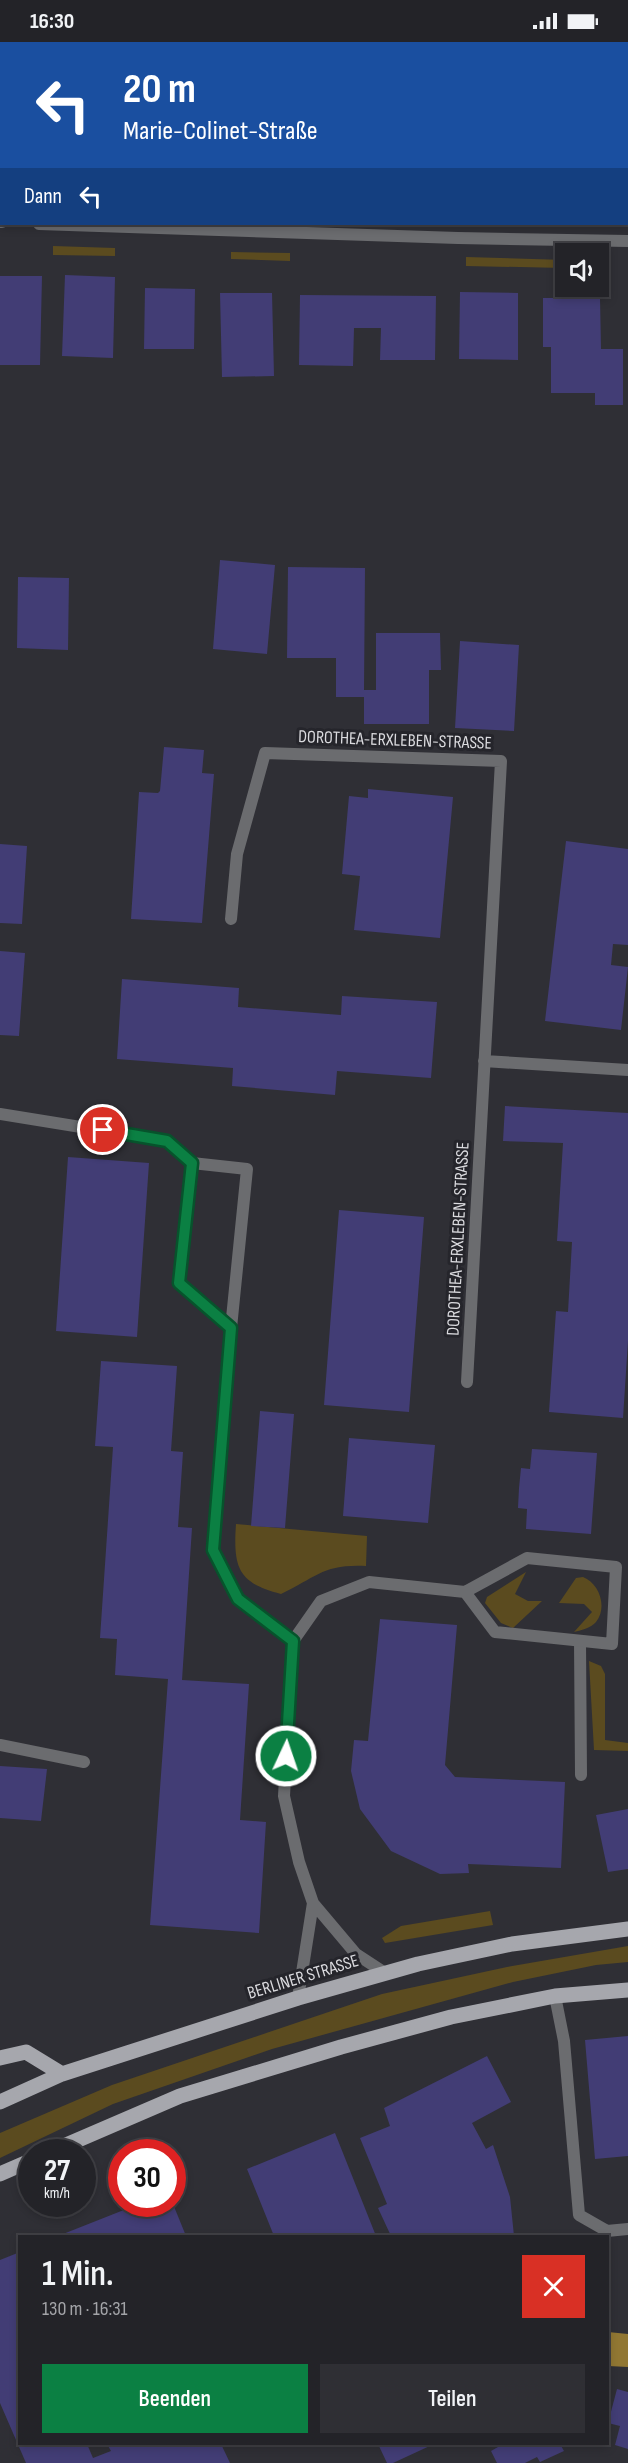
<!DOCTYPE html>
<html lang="de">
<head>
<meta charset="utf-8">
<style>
  body { margin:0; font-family:"Sofia Sans Condensed",sans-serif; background:#2f2f34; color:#f1f3f6; height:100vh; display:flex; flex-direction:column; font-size:22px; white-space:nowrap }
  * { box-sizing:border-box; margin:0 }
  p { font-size:20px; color:#a3a4a8 }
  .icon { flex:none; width:33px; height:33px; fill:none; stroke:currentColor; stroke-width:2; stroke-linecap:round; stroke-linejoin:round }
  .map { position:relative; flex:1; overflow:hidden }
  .panel { position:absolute; left:18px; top:2193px; width:591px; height:210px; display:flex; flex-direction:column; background:#232328; border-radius:0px; box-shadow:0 3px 9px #0003,0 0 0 2px #404045 }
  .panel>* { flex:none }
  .hud { position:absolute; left:0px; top:0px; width:628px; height:183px; box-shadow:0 3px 9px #0003,0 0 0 2px #404045; background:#1a4fa0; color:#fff; overflow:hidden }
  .tools { position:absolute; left:555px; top:201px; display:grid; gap:12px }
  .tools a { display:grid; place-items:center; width:54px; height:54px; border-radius:0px; background:#232328; box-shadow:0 3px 9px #0003,0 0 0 2px #404045; font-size:30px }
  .speed { position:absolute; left:18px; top:2097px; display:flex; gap:12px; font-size:30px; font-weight:700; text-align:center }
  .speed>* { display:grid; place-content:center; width:78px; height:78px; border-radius:50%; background:#232328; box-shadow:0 3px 9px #0003,0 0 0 2px #404045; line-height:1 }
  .speed small { font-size:15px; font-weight:400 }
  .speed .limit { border:9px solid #d22; background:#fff; color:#111 }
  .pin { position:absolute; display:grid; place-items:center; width:51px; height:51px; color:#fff; margin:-26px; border:3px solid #fff; border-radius:50%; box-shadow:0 2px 6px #0007 }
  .me { position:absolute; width:66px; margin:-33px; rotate:3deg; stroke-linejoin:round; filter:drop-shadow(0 0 4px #0008) }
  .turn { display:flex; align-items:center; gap:21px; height:126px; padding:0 24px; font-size:27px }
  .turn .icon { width:78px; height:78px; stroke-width:2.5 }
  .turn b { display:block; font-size:42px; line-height:51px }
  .then { display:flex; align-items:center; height:57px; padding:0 24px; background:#0003; gap:12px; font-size:22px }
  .round { display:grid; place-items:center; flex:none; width:63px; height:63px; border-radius:0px; background:#2f2f34 }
  .headline { display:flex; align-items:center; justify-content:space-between; height:102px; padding:0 24px }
  h1 { font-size:36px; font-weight:600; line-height:45px }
  .action { display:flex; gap:12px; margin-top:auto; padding:12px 24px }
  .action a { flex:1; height:69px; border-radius:0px; background:#0b8043; color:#fff; font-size:24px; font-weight:600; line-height:69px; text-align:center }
  .action a+a { background:#2f2f34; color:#f1f3f6 }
  .status { display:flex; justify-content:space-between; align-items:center; height:42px; padding:0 30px; background:#232328; direction:ltr }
  .status svg { height:16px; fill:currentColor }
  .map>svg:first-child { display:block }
</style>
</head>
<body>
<div class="status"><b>16:30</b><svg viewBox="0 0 49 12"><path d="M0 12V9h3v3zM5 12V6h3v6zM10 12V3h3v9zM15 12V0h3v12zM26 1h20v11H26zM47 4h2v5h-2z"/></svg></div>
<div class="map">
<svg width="628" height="2421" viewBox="0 0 628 2421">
  <rect width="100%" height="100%" fill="#2f2f35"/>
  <!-- green -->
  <path fill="#5b4b1f" d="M53,204L115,206V214L53,213Z
    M231,210L290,211V219L231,217Z
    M466,215L565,218V226L466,224Z
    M236,1482L367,1494L366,1524C323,1522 317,1535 281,1552C238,1541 233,1526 236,1482Z
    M526,1530L515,1552L528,1559H542L513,1586L501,1581L485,1561L487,1555Z
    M583,1535C599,1541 608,1565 596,1580C591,1586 582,1588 574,1590L592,1570L584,1562L559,1561L576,1536Z
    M589,1619L601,1624L605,1632V1698L628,1701V1709L594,1708Z
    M490,1869L493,1883L385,1901L382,1896L401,1884Z
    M628,1904V1920L596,1923L513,1940L272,2007L113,2062L0,2116V2091L112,2043L382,1952L507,1925Z"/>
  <!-- water -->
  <path fill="#917733" d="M608,2290L628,2292V2325L608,2324Z"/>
  <!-- building -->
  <path fill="#423d75" d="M65,233L115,235L113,316L62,314Z
    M0,234H42L40,323H0Z
    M145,246L195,247L194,307H144Z
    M460,250L518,251V318L459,317Z
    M220,251H272L274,334L222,335Z
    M300,253L436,254L435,318H380L381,286H354L353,324L299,323Z
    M543,256H600L601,307H623V363H595V351H551V305H543Z
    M220,518L275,523L267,612L213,607Z
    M288,525L365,526L364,648H376V591H440L441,628H429V682H364V655H336V616H287Z
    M18,535L69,536L68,608L17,606Z
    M460,599L519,603L514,689L455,686Z
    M164,705L204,708L202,731L214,732L202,881L131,877L139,750L158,751L160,749Z
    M368,747L453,755L440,896L354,888L360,834L342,832L349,754L368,756Z
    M566,799L628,807V903L613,902L611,923L628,925L621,988L545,979Z
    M0,802L27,804L22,882L0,881Z
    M0,909L25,911L19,994L0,993Z
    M122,937L239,946L238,965L341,973L342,954L437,960L431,1036L337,1029L335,1053L232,1044L233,1026L117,1017Z
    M505,1064L628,1071V1299L623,1376L549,1370L556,1269L568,1270L572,1200L557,1199L563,1101L503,1099Z
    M68,1115L149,1121L137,1295L56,1289Z
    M339,1168L424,1175L409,1370L324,1363Z
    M101,1319L177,1324L171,1409L183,1410L178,1485L192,1486L182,1638L249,1642L240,1778L266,1780L259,1891L150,1883L168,1637L115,1633L117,1597L100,1596L113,1405L95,1404Z
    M260,1369L294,1372L285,1486L251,1484Z
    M349,1396L435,1403L428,1481L343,1474Z
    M532,1407L597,1411L591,1492L526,1487L527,1467L518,1466L519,1446L521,1426L530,1427Z
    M380,1577L457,1583L445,1723L455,1735L565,1740L561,1826L468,1822L469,1831L440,1832L391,1809L360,1767L351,1729L354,1698L368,1699Z
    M0,1724L47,1727L41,1779L0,1776Z
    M628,1767V1827L608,1830L596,1773Z
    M628,1994V2114L595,2117L585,1998Z
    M487,2014L511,2060L472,2081L486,2107L493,2103L510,2155L514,2194H391L378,2166L387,2162L360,2096L390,2084L384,2066Z
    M335,2091L376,2194H274L247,2127Z
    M139,2162H173L186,2194H58Z
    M20,2210V2402H87L93,2416L111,2409L107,2402H221L230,2421H26L0,2361V2218Z
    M617,2347L628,2350V2407L615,2403L620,2384L608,2381Z
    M378,2402H434L393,2421H387Z
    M497,2402H560L564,2409L540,2420L537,2415L525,2421H497L491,2409L498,2405Z"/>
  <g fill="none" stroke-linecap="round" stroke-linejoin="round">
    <!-- service -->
    <path stroke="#6b6c6f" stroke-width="12" d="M580,1599L581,1733
      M0,1703L84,1720
      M555,1954L564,1999L579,2173L607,2189L628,2187"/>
    <!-- minor -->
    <path stroke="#6b6c6f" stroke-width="12" d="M0,180H2
      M39,182L458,196L628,199
      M231,877L237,812L265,711L501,719L467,1340
      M484,1019L628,1028
      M0,1072L167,1099L192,1121
      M231,1286L179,1241L192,1121L247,1127L231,1286L213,1508L238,1557L293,1599L284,1754L299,1820L313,1861L356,1912L385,1931
      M293,1599L321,1559L369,1540L465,1550L527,1516L616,1525L612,1602L495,1590L465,1550
      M298,1956L313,1861"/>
    <!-- primary -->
    <path stroke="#a6a7ad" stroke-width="15" d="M0,2016L26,2010L62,2032
      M0,2060L62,2032L298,1956L418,1922L512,1902L628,1887
      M50,2110L180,2054L341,2005L451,1975L555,1954L628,1948
      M0,2132L32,2118"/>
  </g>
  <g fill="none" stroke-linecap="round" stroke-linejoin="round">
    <defs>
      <path id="route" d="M103,1088L167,1099L192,1121L179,1241L231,1286L213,1508L238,1557L293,1599L286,1714"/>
    </defs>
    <!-- route casing -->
    <use href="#route" stroke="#07532c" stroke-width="15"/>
    <!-- route -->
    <use href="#route" stroke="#0b8043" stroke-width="10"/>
  </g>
  <g text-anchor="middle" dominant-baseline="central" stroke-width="6" stroke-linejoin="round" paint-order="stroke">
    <!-- street labels -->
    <g font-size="18" fill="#dbdbdf" stroke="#25252b">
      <text transform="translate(395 698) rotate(2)">DOROTHEA-ERXLEBEN-STRASSE</text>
      <text transform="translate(458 1197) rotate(-87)">DOROTHEA-ERXLEBEN-STRASSE</text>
      <text transform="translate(303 1935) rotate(-17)">BERLINER STRASSE</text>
    </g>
  </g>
</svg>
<div class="tools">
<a><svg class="icon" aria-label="sound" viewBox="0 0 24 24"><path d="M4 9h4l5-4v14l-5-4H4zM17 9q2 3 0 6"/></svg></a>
</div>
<div class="speed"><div>27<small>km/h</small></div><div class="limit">30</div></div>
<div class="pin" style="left:103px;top:1088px;background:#d93025"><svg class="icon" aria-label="arrive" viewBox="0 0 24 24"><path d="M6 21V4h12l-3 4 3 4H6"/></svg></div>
<svg class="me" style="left:286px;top:1714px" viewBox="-20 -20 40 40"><circle r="17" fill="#0b8043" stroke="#fff" stroke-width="3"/><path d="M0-11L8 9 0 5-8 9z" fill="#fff"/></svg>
<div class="hud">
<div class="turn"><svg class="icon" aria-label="left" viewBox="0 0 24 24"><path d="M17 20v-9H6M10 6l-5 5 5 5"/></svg><div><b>20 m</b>Marie-Colinet-Straße</div></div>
<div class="then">Dann<svg class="icon" aria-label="left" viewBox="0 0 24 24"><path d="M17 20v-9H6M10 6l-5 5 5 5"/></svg></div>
</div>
<section class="panel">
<div class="headline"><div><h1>1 Min.</h1><p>130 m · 16:31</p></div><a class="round" style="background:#d93025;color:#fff"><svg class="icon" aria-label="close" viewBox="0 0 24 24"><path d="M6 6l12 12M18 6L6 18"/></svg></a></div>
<div class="action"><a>Beenden</a><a>Teilen</a></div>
</section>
</div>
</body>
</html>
